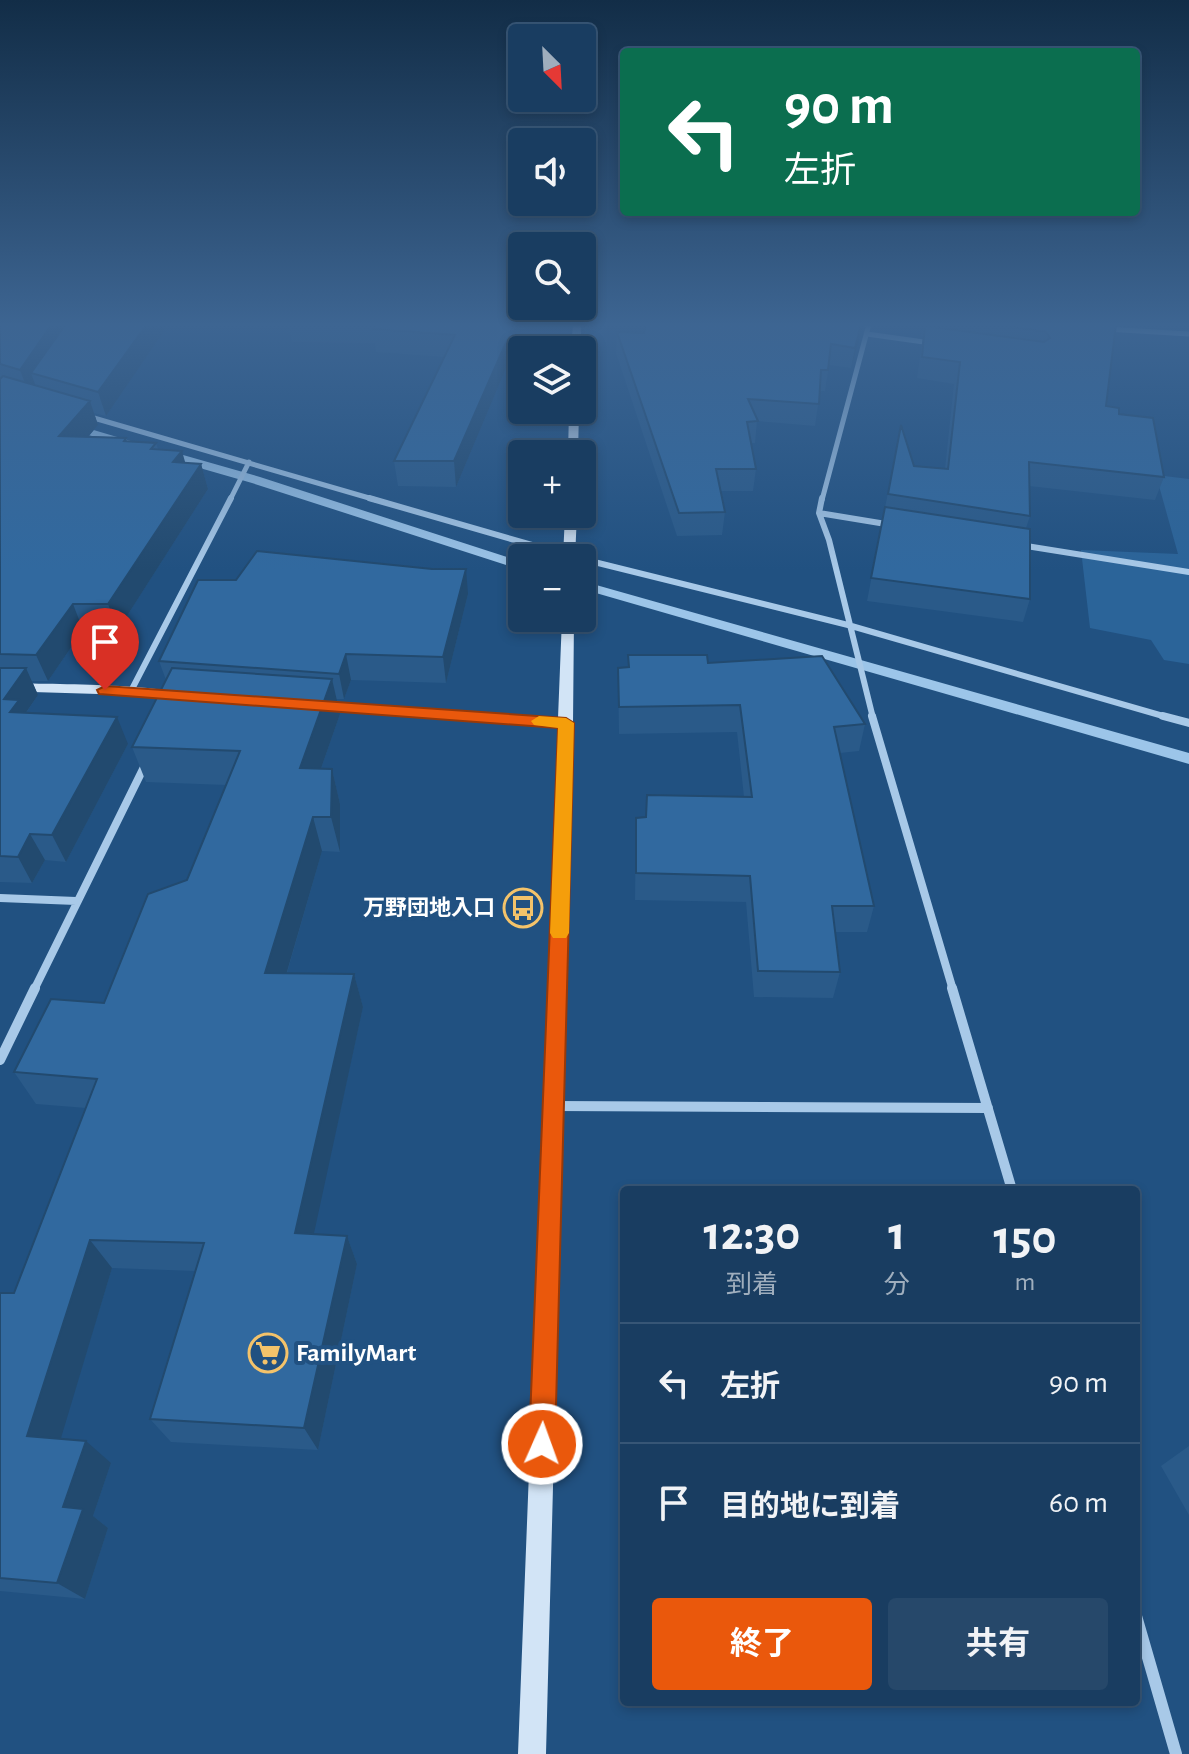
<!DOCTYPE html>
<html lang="ja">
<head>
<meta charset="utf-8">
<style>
  body { margin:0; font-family:"Alegreya Sans","Noto Sans JP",sans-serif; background:#26486a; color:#f1f3f6; height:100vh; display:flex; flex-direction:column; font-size:30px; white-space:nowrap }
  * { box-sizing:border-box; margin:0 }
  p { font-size:26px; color:#9faebd }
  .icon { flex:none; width:44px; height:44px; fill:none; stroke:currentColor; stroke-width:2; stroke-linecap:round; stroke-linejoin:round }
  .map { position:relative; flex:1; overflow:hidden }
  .panel { position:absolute; left:620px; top:1186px; width:520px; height:520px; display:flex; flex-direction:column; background:#193d61; border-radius:8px; box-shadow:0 4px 12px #0003,0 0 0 2px #375676 }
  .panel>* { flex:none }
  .hud { position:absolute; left:620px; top:48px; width:520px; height:168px; border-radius:8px; box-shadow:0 4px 12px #0003,0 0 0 2px #375676; background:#0b6e4f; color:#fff; overflow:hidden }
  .needle { width:52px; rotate:156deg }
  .controls { position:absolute; left:508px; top:24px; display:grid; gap:16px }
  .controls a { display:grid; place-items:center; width:88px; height:88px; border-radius:8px; background:#193d61; box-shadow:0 4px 12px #0003,0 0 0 2px #375676; font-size:40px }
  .pin { position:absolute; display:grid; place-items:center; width:68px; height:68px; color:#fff; margin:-82px -34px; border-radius:50% 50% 50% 0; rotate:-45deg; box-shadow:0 0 8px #0007 }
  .pin .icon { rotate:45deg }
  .me { position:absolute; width:88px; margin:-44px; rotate:2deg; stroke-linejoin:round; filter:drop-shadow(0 0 6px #0008) }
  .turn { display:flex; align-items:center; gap:28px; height:168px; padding:0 32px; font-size:36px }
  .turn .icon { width:104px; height:104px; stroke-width:2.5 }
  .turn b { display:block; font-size:56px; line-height:68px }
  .eta { display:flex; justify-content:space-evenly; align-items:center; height:136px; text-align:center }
  .eta b { font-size:48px; font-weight:700; line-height:56px }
  .action { display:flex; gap:16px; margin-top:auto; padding:16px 32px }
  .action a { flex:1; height:92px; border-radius:8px; background:#ea580c; color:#fff; font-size:32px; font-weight:700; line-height:92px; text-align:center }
  .action a+a { background:#26486a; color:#f1f3f6 }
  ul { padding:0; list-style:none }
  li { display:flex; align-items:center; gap:24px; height:120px; padding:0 32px; border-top:2px solid #375676 }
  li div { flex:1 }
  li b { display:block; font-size:30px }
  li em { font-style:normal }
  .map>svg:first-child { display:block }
</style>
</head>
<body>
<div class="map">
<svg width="1189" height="1754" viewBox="0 0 1189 1754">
  <rect width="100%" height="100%" fill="#215181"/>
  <!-- green -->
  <path fill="#2b6499" d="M1156,475L1189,479V664L1164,660L1151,640L1090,628L1081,550L1178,554Z"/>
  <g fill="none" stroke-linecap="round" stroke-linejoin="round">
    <!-- stream -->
    <path fill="#9cc5e9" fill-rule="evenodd" d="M70,423L134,442L136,444L130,448L66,428V424Z
      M162,449L260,477L522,562V570L252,483L158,456V450Z
      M582,581L1189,753V764L582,589Z"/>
    <!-- street-far4 -->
    <path stroke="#a8c9e8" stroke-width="5" d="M1106,329L1189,334
      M867,334L931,343
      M87,416L376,500
      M230,500L249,462
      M822,500L869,324"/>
    <!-- street-far3 -->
    <path stroke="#a8c9e8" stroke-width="6" d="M369,498L574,557
      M822,498L819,513L829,540L873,718
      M819,513L892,525
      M1020,545L1189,572
      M582,559L848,625L1170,718
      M131,691L231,498"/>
    <!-- street-far2 -->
    <path stroke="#a8c9e8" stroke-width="8" d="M872,716L953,990
      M1163,716L1189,723
      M0,898L76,901
      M34,990L146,763"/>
    <!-- street-far1 -->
    <path stroke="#a8c9e8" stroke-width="10" d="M952,988L1012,1190
      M0,1060L35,988
      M554,1106L988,1108"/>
    <!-- street -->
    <path stroke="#a8c9e8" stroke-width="12" d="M1136,1616L1176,1754"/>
    <!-- secondary -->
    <path fill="#d2e4f6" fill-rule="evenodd" d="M573,324H581V350H571Z
      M569,410H579L578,454H568Z
      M565,514H577L575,558H563Z
      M562,618H574L573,723L546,1754H518L558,727L317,710L310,706L317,702L558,718Z
      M0,683C29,684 169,683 185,696L178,700L131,695L0,691Z"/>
  </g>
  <!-- wall -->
  <path fill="#2a5a89" d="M0,324H169L106,416L94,413L98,425L89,436L126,438L127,441L156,443L158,449L185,463L201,464L208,489L118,630H83L48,681H32L38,695L26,713L128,744L66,862L45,860L32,883L0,882Z
    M288,324H520V335L456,487L398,486L394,461L444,357L376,352L375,343L292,342Z
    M646,324H862L851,368L829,365L825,391H820L815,426L757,421L755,443H751L756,469L753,491H720L725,512L722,535L677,536L616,353L617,332L644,333Z
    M923,324H1116L1106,406L1119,414L1164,477L1155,500L1029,486L1030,516L1026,528L1030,599L1023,622L867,601L901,425L914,466L945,469L954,384L917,378L923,336H921Z
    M468,594L446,683L351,680L344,699H336L340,714L321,769H332L340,804V852L322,851L287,973L354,974L363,1007L313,1234L347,1236L357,1264L318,1450L171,1442L150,1419L195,1271L112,1268L60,1439L111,1463L93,1516L108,1528L85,1599L0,1591V1293H14L86,1108L36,1104L14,1072L104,1003L187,880L226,785L146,782L132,747L166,680L159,661Z
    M628,655L708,663L865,724L859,751L840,753L874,906L867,932H835L840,972L833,998L754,997L746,902L635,900L636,818L646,817L744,797L737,732L619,734L618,668L628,667Z
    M1189,1446V1515L1161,1466Z"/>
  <!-- shaded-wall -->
  <path fill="#224a6f" d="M52,324H76L31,373L35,384L29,394L20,370Z
    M147,324H169L106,416L98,392Z
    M512,324H520V335L456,487L454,461Z
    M861,324H862L861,333L851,368L855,348Z
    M90,401L98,425L68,460L59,436Z
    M182,451L189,476L173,462Z
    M201,464L208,489L118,630L108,604Z
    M466,569L468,594L446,683L443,657Z
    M73,604L83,630L48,681L36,655Z
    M346,654L351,680L344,699L339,674Z
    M26,668L38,695L25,714L23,739L4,699Z
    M332,679L340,714L309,803L300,768Z
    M117,717L128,744L66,862L52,835Z
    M332,769L340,804V852L331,817Z
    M313,817L322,851L277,1006L265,973Z
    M30,834L45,860L32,883L18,857Z
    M354,974L363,1007L308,1261L295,1233Z
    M347,1236L357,1264L318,1450L304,1428Z
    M90,1240L112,1268L55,1458L27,1436Z
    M86,1441L111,1463L93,1516L108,1528L85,1599L57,1583L63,1507Z"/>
  <!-- building -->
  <path fill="#31699f" stroke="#224a6f" stroke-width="2" d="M0,324H52L20,370L0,364Z
    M66,324H147L98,392L31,373Z
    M376,324H514L454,461H394L455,335L373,329Z
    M646,324H861L855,348L831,344L828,370H821L819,404L748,399L758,421L747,422L756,469H716L725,512L679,513L617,332L644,333Z
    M994,324H1116L1106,406L1119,408V414L1153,418L1164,477L1029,462L1030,516L888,494L901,425L914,466L948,469L960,362L922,357L925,326L1044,342L1050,338L1046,332Z
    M3,376L90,401L59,436L126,438L124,441L156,443L151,449L182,451L173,462L201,464L108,604H73L36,655L0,654V379Z
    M885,507L1030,529V599L871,578Z
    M257,551L432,569H466L443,657L346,654L339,674L159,661L198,580H236Z
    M628,655H707L708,663L822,656L865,724L834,727L874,906H832L840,972L758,971L750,876L636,873V818L646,817L647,795L752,797L740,705L619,707L618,668L629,667Z
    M0,668H26L4,699L19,700L10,712L117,717L52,835L30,834L18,857L0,856Z
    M172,668L332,679L300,768L332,769L331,817H313L265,973L354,974L295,1233L347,1236L304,1428L150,1419L204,1243L90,1240L27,1436L86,1441L63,1507L83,1509L57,1583L0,1578V1293H14L97,1079L14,1072L51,999L104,1003L148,894L187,880L240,751L132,747Z"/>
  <!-- sky -->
  <linearGradient id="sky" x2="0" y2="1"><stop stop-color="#122d47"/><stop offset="0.57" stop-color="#3d6592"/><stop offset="1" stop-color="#3d6592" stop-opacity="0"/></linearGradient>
  <rect width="1189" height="570" fill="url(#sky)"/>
  <!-- route -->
  <path fill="#ea580c" stroke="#983908" stroke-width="2" d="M105,686L566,718L574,723L555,1444L552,1453L542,1457L533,1453L529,1444L558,728L99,694L97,690Z"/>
  <!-- slow -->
  <path fill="#f59e0b" d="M539,716L566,718L574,723L569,933L566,938H553L550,933L558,728L534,725L531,721Z"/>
  <!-- icons -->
  <defs>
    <symbol id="bus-ring" viewBox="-11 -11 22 22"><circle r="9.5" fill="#215181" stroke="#f4c36a" stroke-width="1.5"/><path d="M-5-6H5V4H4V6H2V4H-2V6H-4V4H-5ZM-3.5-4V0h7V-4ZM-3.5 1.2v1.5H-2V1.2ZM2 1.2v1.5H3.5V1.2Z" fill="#f4c36a"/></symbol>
    <symbol id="supermarket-ring" viewBox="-11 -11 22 22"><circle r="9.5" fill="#215181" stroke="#f4c36a" stroke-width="1.5"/><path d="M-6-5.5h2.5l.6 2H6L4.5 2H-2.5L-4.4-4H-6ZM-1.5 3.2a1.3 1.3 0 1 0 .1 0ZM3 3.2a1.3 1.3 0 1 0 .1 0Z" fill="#f4c36a"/></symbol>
  </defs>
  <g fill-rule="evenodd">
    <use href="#bus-ring" x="501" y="886" width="44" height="44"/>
    <use href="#supermarket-ring" x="246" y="1331" width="44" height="44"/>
  </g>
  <g text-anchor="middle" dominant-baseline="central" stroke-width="8" stroke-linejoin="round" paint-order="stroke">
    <!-- poi labels -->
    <g font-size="22" font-weight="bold" fill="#fff" stroke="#215181" text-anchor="end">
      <text x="495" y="908">万野団地入口</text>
    </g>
    <!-- near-poi labels -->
    <g font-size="26" font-weight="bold" fill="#fff" stroke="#215181" text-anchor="start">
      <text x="296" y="1353">FamilyMart</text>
    </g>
  </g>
</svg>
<div class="controls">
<a><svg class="needle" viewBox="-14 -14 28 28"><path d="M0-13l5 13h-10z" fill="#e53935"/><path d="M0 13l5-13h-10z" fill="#9faebd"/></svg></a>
<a><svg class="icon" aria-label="sound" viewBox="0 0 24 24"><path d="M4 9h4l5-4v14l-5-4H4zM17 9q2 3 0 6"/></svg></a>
<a><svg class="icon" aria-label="search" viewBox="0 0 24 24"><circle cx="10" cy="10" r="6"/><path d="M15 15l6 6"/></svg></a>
<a><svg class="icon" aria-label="layers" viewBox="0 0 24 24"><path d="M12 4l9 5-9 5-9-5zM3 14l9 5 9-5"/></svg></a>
<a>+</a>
<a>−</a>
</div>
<div class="pin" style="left:105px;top:690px;background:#d93025"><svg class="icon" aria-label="arrive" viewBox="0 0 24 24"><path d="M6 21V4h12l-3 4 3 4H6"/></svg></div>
<svg class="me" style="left:542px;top:1444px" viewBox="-20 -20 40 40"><circle r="17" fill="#ea580c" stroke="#fff" stroke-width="3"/><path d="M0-11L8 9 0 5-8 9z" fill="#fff"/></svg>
<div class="hud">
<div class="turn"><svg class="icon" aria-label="left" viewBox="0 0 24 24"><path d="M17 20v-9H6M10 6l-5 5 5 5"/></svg><div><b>90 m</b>左折</div></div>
</div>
<section class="panel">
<div class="eta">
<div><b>12:30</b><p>到着</p></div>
<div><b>1</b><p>分</p></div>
<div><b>150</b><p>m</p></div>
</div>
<ul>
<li><svg class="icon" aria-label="left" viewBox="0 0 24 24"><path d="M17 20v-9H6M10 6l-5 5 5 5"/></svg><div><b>左折</b></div><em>90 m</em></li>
<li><svg class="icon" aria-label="arrive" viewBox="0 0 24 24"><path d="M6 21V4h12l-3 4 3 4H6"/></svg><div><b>目的地に到着</b></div><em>60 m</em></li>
</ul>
<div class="action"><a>終了</a><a>共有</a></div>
</section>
</div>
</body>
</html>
